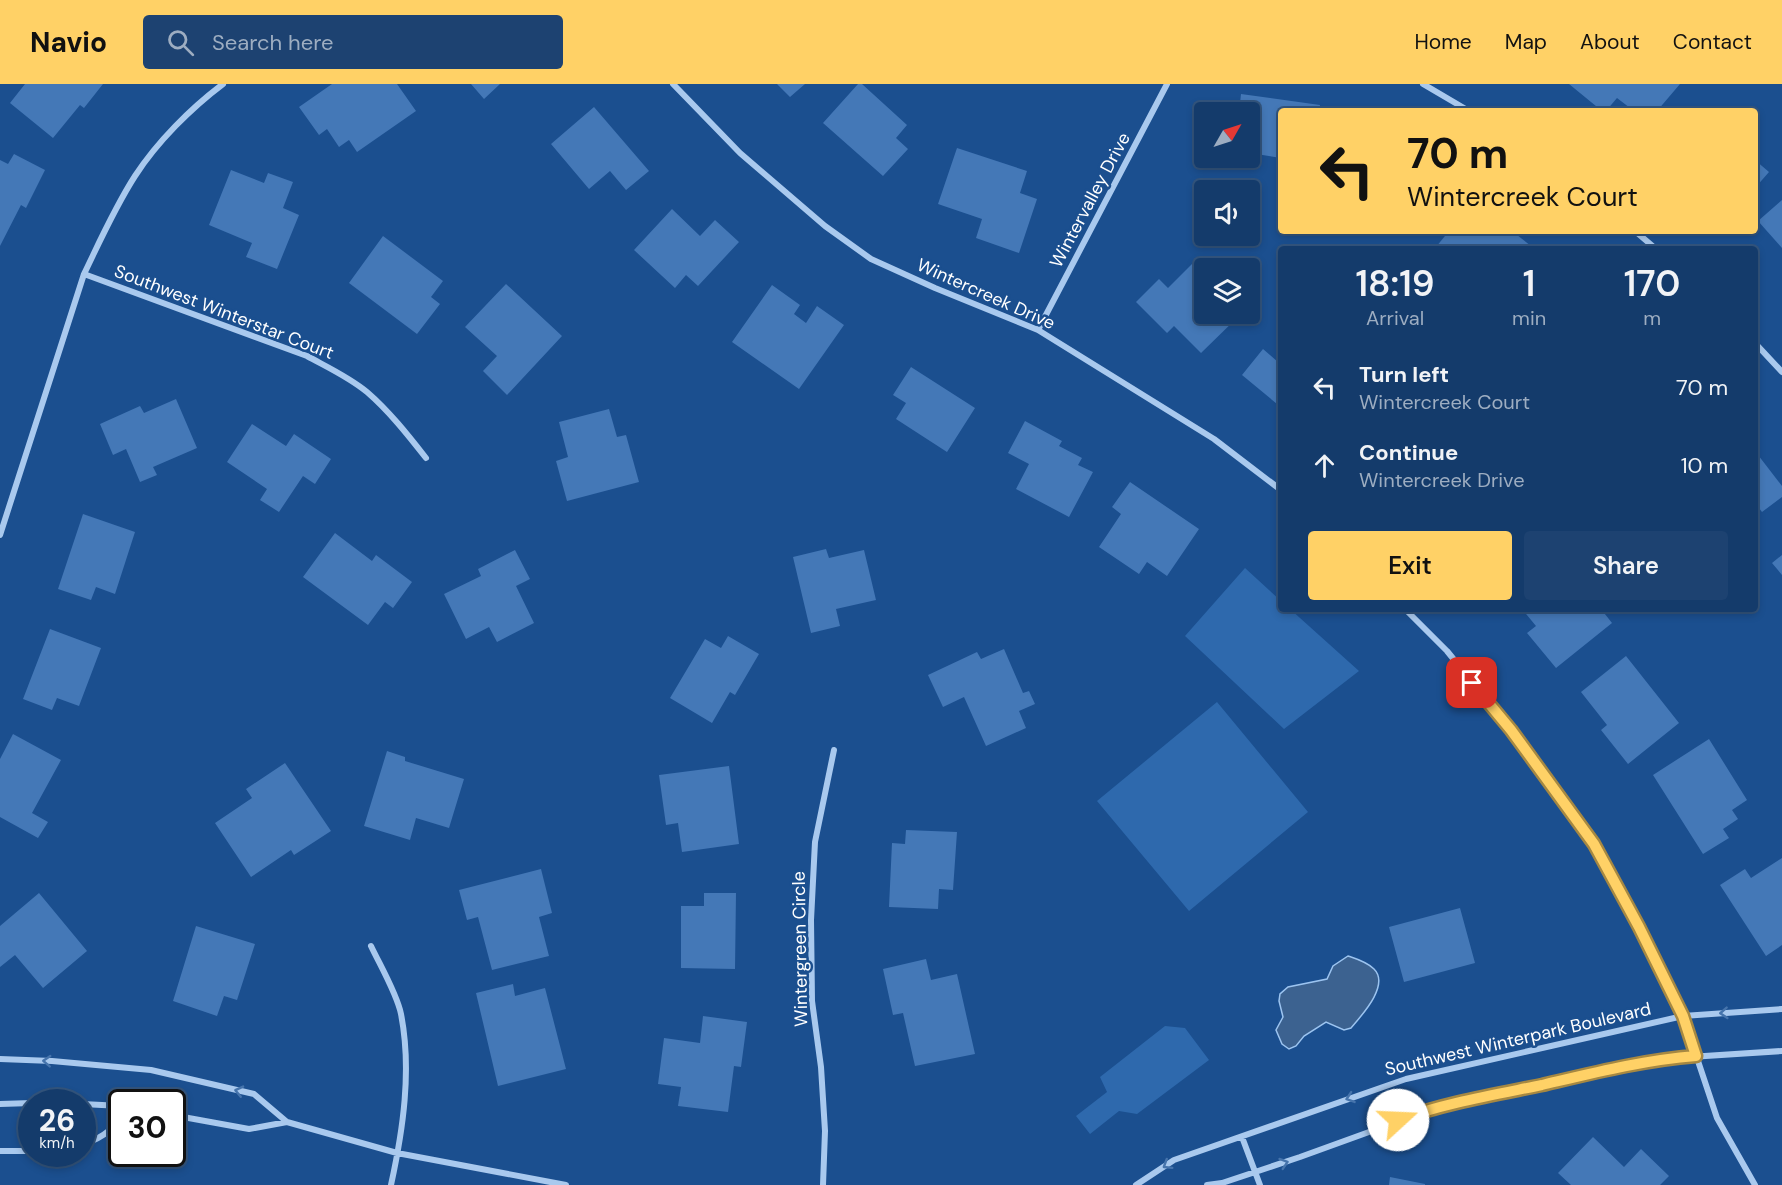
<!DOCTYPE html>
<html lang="en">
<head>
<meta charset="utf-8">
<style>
  body { margin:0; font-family:"DM Sans",sans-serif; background:#1d4271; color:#f1f3f6; height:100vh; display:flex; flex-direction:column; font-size:22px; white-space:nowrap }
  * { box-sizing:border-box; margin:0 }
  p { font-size:20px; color:#9dadc1 }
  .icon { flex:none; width:33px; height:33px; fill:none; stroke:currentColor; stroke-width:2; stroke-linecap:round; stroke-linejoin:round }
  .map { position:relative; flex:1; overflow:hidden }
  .sheet { position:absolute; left:1278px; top:162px; width:480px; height:366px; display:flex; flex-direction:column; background:#143b6b; border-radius:6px; box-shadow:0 3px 9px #0003,0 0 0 2px #33557e }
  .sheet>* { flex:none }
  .guide { position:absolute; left:1278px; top:24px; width:480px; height:126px; border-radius:6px; box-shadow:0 3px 9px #0003,0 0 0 2px #33557e; background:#ffd166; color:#111; overflow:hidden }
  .needle { width:39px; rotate:51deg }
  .tools { position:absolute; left:1194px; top:18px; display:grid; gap:12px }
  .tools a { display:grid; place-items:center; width:66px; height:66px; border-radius:6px; background:#143b6b; box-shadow:0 3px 9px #0003,0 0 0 2px #33557e; font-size:30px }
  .speed { position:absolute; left:18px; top:1005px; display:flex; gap:12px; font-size:30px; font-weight:700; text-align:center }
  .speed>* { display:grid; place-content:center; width:78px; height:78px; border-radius:50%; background:#143b6b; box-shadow:0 3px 9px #0003,0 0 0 2px #33557e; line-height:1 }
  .speed small { font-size:15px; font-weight:400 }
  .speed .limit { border:3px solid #111; border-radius:9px; background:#fff; color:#111 }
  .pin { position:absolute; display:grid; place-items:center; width:51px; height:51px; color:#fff; margin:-26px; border-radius:12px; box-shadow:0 3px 9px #0006 }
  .me { position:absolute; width:66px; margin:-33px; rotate:70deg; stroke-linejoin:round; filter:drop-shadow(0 0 4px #0008) }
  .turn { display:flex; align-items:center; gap:21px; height:126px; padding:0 30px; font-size:27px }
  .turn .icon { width:78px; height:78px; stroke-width:2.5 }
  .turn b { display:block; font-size:42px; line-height:51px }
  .eta { display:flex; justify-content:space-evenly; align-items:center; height:102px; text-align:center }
  .eta b { font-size:36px; font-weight:600; line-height:42px }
  .action { display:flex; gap:12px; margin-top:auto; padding:12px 30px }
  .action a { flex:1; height:69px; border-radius:6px; background:#ffd166; color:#111; font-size:24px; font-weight:600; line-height:69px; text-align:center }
  .action a+a { background:#1d4271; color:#f1f3f6 }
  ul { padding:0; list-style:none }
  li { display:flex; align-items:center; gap:18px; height:78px; padding:0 30px }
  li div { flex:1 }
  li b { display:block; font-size:22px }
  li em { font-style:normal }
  header { display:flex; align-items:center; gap:36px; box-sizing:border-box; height:84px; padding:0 30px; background:#ffd166; color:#111 }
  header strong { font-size:28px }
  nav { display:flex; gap:33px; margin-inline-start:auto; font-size:21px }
  .search { width:420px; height:54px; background:#1d4271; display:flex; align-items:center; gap:15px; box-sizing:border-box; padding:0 21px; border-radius:6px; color:#9dadc1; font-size:22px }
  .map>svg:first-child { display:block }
</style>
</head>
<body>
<header>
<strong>Navio</strong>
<div class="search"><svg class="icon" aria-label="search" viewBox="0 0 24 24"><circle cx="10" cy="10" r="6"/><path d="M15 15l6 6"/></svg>Search here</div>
<nav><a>Home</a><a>Map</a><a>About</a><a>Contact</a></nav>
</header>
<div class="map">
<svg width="1782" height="1101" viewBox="0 0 1782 1101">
  <rect width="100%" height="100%" fill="#1b4f8f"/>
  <!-- green -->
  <path fill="#2e69ad" d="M1245,484L1281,517V525H1290L1359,587L1284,645L1185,552Z
    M1217,618L1308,728L1189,827L1097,717Z
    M1165,942L1185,944L1209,976L1137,1030L1119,1027L1090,1050L1076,1032L1107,1008L1100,993Z"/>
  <!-- water -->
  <path fill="#3c6290" stroke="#9cc4f0" stroke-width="1.5" d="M1348,872C1357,875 1367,878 1374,885C1390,901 1362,931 1351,944L1344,946L1326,938L1304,952L1296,962L1289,965L1282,960L1276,946L1283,933L1279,917L1280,910L1288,903L1327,895L1333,882Z"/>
  <!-- building -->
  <path fill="#4478b7" d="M25,0H103L84,24L80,21L53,54L10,19Z
    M332,0H397L416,27L357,68L349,56L339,63L327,45L319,51L299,23Z
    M471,0H500L484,15Z
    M777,0H805L790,13Z
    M858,0H862L907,41L896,54L908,65L883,92L823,39Z
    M1569,0H1680L1657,27H1634L1617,14L1606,27H1602Z
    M1241,10L1320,21L1319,27H1281V74L1250,69V28H1239Z
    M594,23L649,87L626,106L610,87L589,105L551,60Z
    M957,64L1027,87L1020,109L1037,115L1019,169L976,154L982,135L938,120Z
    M14,70L45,86L26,124L21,121L0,162V76L8,80Z
    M1755,76L1769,88L1755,104Z
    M231,86L264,99L268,89L293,98L283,124L299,131L277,185L246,173L252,159L209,141Z
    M1782,116V164L1758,137Z
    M672,125L700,152L715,136L739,158L698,202L686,191L675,204L634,166Z
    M1449,147H1512L1531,162L1529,165H1438L1436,163Z
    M383,152L443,197L431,213L440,220L417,250L349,199Z
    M1192,180L1204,193V230H1241L1201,269L1174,242L1167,249L1136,218L1159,195L1168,204Z
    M506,200L562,252L507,311L483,287L497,272L465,243Z
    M772,201L800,221L794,230L806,239L817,222L844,241L799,305L732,258Z
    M1263,265L1278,278L1281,274V316L1277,320L1242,291Z
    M911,283L975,324L947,368L896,335L906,319L893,311Z
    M176,315L197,364L153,383L157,391L140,398L126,365L113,371L100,340L140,322L144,329Z
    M609,325L617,353L626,351L639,398L567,417L556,377L568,373L559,338Z
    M1025,337L1062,357L1059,362L1082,374L1078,381L1093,388L1069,433L1016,405L1029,380L1008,369Z
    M252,340L286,362L294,350L331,375L315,400L303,392L279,428L260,416L267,405L227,378Z
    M1755,367L1782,402V413L1762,428L1755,419Z
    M1130,398L1199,445L1167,492L1147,478L1139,490L1099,463L1121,430L1112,423Z
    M83,430L135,448L115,510L96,503L91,516L58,505Z
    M335,449L372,477L376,471L412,498L393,524L385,518L368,541L303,493Z
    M826,465L829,474L864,466L876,516L836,525L840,542L811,549L793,473Z
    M515,466L530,495L516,502L534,539L497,558L489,543L466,555L444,510L481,492L478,485Z
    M1782,471V491L1772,479Z
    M1522,525H1601L1612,539L1556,584L1527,549L1536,542Z
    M50,545L101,564L79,622L57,614L52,626L23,615Z
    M728,552L759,570L735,611L730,608L712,639L670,614L705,555L721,564Z
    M1004,565L1023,609L1029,607L1035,620L1019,627L1026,644L986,662L964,613L943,623L928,591L977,568L981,575Z
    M1626,572L1679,639L1628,680L1601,646L1607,641L1581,608Z
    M13,650L61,676L32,729L48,738L38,754L0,733V675Z
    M1709,655L1747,716L1732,726L1738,735L1723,745L1729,754L1703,770L1653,691Z
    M387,667L405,673V677L464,695L449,744L416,734L410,756L364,742Z
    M285,679L331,747L294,771L291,766L251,793L215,739L252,714L246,705Z
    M729,682L739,760L682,768L678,739L666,741L659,691Z
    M906,746L957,748L953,806L939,805L938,825L889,823L892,759L905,760Z
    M1782,774V861L1766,872L1720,801L1745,785L1751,794Z
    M541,785L552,829L539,833L549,872L492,886L478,833L467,836L459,806Z
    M39,809L87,867L43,904L15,871L0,883V842Z
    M704,809H736L735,885L681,884V822H704Z
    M1460,824L1475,879L1404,898L1389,843Z
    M196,842L255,860L237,916L224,912L217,932L173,917Z
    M926,875L931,896L957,890L975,970L915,982L903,929L893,931L883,885Z
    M513,900L515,912L545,904L566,985L498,1002L476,909Z
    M703,932L747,938L741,983L734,982L728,1028L678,1022L681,1003L658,1000L664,954L700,959Z
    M1593,1053L1624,1083L1641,1065L1669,1092L1660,1101H1571L1558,1089Z
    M1390,1093L1425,1100V1101H1389Z"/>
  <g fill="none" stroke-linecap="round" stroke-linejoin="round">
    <!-- minor -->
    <path stroke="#a9c9ee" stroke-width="6" d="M673,0L740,69L825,142L871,175L935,204L1038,246L1214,355L1281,406
      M1423,0L1469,27
      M1635,147L1656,165
      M84,190L307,272C327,283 349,293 367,308C389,327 408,351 426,374
      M1038,246L1167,0
      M1755,259L1782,288
      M0,451L84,190C100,157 115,123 135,92C157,58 191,24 223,0
      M1405,525L1447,567L1511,646L1594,760L1639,843L1683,932L1717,1034L1755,1101
      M371,862C380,881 397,910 401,930C412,986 403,1046 391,1101
      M0,975L52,977L151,986L254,1010L287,1038L397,1069L566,1101
      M0,1020L32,1019
      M82,1020L122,1022
      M172,1031L249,1045L287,1038
      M1242,1053L1260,1101
      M82,1060C97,1057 112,1046 122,1035
      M0,1067H32
      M823,1101L825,1047L821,983L812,917L811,836L815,758L834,666
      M1136,1101L1174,1076L1406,995L1683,932L1782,925
      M1207,1101L1222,1099L1300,1073L1438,1023L1659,975L1782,967"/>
  </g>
  <!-- one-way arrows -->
  <defs><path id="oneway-chevron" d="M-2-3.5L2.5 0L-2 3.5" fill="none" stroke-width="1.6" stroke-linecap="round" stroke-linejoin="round" transform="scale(1.5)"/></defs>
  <g stroke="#4674ac">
    <use href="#oneway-chevron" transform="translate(1724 929) rotate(176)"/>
    <use href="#oneway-chevron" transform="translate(47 977) rotate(-177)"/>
    <use href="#oneway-chevron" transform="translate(239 1007) rotate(-167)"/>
    <use href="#oneway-chevron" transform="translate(1350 1014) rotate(161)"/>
    <use href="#oneway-chevron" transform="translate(1284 1079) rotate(-18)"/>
    <use href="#oneway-chevron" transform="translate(1167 1081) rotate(148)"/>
  </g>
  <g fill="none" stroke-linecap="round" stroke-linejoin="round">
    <defs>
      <path id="route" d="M1398,1036C1445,1019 1493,1011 1542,1001C1593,989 1644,976 1696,972L1683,932L1639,843L1594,760L1511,646L1472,599"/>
    </defs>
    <!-- route casing -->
    <use href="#route" stroke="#a68842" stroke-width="15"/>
    <!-- route -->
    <use href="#route" stroke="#ffd166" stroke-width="10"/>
  </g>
  <g text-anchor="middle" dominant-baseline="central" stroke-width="5" stroke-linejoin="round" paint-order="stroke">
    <!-- street labels -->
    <g font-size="18" fill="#fff" stroke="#1b4f8f">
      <text transform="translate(1090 116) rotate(-62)">Wintervalley Drive</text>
      <text transform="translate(986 210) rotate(24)">Wintercreek Drive</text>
      <text transform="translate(224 228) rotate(21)">Southwest Winterstar Court</text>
      <text transform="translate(800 865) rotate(-91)">Wintergreen Circle</text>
      <text transform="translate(1518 955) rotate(-13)">Southwest Winterpark Boulevard</text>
    </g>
  </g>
</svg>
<div class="tools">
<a><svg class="needle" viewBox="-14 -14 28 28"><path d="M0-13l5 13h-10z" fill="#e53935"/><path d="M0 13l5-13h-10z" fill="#9dadc1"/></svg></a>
<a><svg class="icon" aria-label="sound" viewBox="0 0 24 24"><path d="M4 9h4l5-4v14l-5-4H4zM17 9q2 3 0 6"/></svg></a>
<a><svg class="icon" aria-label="layers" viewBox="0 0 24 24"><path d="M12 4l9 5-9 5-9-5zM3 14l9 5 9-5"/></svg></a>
</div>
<div class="speed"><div>26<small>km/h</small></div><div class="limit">30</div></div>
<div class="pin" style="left:1472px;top:599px;background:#d93025"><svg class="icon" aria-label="arrive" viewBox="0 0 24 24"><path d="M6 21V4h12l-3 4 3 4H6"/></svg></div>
<svg class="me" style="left:1398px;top:1036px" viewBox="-20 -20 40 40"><circle r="19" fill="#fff"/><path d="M0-13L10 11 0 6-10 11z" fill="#ffd166"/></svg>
<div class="guide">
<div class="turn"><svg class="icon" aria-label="left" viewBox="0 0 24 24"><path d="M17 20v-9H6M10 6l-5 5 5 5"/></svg><div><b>70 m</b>Wintercreek Court</div></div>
</div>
<section class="sheet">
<div class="eta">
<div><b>18:19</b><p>Arrival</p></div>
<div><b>1</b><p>min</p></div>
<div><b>170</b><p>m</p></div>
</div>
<ul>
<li><svg class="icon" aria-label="left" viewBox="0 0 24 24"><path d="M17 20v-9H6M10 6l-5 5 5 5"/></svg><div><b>Turn left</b><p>Wintercreek Court</p></div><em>70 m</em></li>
<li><svg class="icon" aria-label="ahead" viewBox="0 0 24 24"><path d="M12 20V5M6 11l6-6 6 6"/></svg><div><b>Continue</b><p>Wintercreek Drive</p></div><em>10 m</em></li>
</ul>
<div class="action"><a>Exit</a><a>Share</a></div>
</section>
</div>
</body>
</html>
